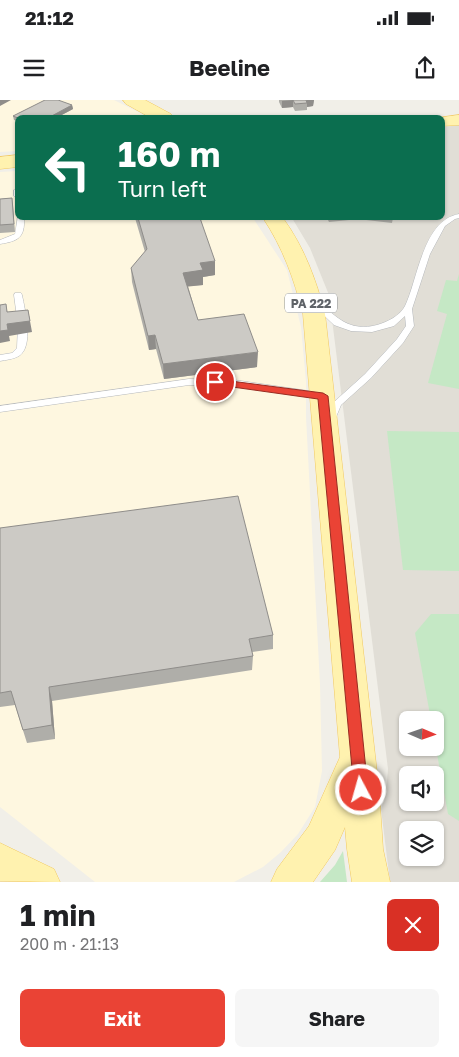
<!DOCTYPE html>
<html lang="en">
<head>
<meta charset="utf-8">
<style>
  body { margin:0; font-family:"Golos Text",sans-serif; background:#f6f6f6; color:#202124; height:100vh; display:flex; flex-direction:column; font-size:19px; white-space:nowrap }
  * { box-sizing:border-box; margin:0 }
  p { font-size:16px; color:#757577 }
  .icon { flex:none; width:28px; height:28px; fill:none; stroke:currentColor; stroke-width:2; stroke-linecap:round; stroke-linejoin:round }
  .map { position:relative; height:782px; overflow:hidden }
  .details { display:flex; flex-direction:column; background:#fff; flex:1 }
  .details>* { flex:none }
  .hud { position:absolute; left:15px; top:15px; width:430px; height:105px; border-radius:8px; box-shadow:0 1px 4px #0004; background:#0b6e4f; color:#fff; overflow:hidden }
  .needle { width:32px; rotate:92deg }
  .buttons { position:absolute; left:399px; top:611px; display:grid; gap:10px }
  .buttons a { display:grid; place-items:center; width:45px; height:45px; border-radius:8px; background:#fff; box-shadow:0 1px 4px #0004; font-size:25px }
  .pin { position:absolute; display:grid; place-items:center; width:42px; height:42px; color:#fff; margin:-21px; border:2px solid #fff; border-radius:50%; box-shadow:0 1px 5px #0007 }
  .me { position:absolute; width:55px; margin:-28px; rotate:354deg; stroke-linejoin:round; filter:drop-shadow(0 0 4px #0008) }
  .turn { display:flex; align-items:center; gap:18px; height:105px; padding:0 20px; font-size:22px }
  .turn .icon { width:65px; height:65px; stroke-width:2.5 }
  .turn b { display:block; font-size:35px; line-height:42px }
  .round { display:grid; place-items:center; flex:none; width:52px; height:52px; border-radius:8px; background:#f6f6f6 }
  .summary { display:flex; align-items:center; justify-content:space-between; height:85px; padding:0 20px }
  h1 { font-size:30px; font-weight:700; line-height:38px }
  .action { display:flex; gap:10px; margin-top:auto; padding:10px 20px }
  .action a { flex:1; height:58px; border-radius:8px; background:#ea4335; color:#fff; font-size:20px; font-weight:700; line-height:58px; text-align:center }
  .action a+a { background:#f6f6f6; color:#202124 }
  .status { display:flex; justify-content:space-between; align-items:center; height:35px; padding:0 25px; background:#fff; direction:ltr }
  .status svg { height:14px; fill:currentColor }
  header { display:flex; justify-content:space-between; align-items:center; height:65px; padding:0 20px; background:#fff; font-size:22px; font-weight:700 }
  .map>svg:first-child { display:block }
</style>
</head>
<body>
<div class="status"><b>21:12</b><svg viewBox="0 0 49 12"><path d="M0 12V9h3v3zM5 12V6h3v6zM10 12V3h3v9zM15 12V0h3v12zM26 1h20v11H26zM47 4h2v5h-2z"/></svg></div>
<header><svg class="icon" aria-label="menu" viewBox="0 0 24 24"><path d="M4 6h16M4 12h16M4 18h16"/></svg>Beeline<svg class="icon" aria-label="share" viewBox="0 0 24 24"><path d="M12 15V3M7 8l5-5 5 5M5 13v7h14v-7"/></svg></header>
<div class="map">
<svg width="459" height="782" viewBox="0 0 459 782">
  <rect width="100%" height="100%" fill="#f1efe8"/>
  <!-- commercial -->
  <path fill="#fef7e0" d="M0,0H114L148,17L18,18L17,51L0,52Z
    M17,71L18,118H253L287,170L301,227L306,282V317L320,584L322,671L315,707L298,734L281,752L263,767L234,782H95L0,707V72Z"/>
  <!-- education -->
  <path fill="#e1ded6" fill-rule="evenodd" d="M459,25V782H390L381,709L386,694L388,669L329,195L310,148L292,118H442L443,27ZM408,620H435V648H408ZM408,675H435V702H408ZM408,730H435V758H408Z"/>
  <!-- green -->
  <path fill="#c5e8c5" d="M459,174V289L428,283L447,214L437,211L446,180L457,181Z
    M387,331L459,332V471L403,470Z
    M431,514H459V721L448,714L435,643V620H431L415,533Z
    M343,751L347,782H320L335,765Z"/>
  <g fill="none" stroke-linecap="round" stroke-linejoin="round">
    <defs>
      <path id="lane" d="M14,90H18V98L14,96Z
        M459,114V118L455,119L445,126L430,154L412,209L414,226L403,243L371,278L341,305L334,322H328L326,320L334,302L365,274L397,239L406,226L405,216L394,226L372,232L351,231L334,225L312,204L316,202H319C337,218 350,232 377,225C387,222 400,216 405,206C418,179 423,120 459,114Z
        M18,116L24,118C25,138 18,141 0,144V140L15,134Z
        M15,193H21L22,195C25,210 34,246 19,256C14,259 6,260 0,261V255L12,253L17,248L18,225L14,195Z
        M189,279L234,280L323,293L328,296L323,299L234,286L189,285L0,312V306Z"/>
      <path id="primary" d="M123,0H145L171,14L173,18H151L126,4Z
        M459,15V25L442,26V18H436Z
        M18,55V67L0,69V57Z
        M263,118H283C304,147 316,179 325,214L379,690L383,749L390,782H352L347,749L345,727L335,750L313,782H271L277,769L309,726L340,657L303,214C294,179 283,148 263,118Z
        M0,743L54,769L60,782L0,781Z"/>
    </defs>
    <!-- lane casing -->
    <use href="#lane" stroke="#b5b8bc" stroke-width="1"/>
    <!-- primary casing -->
    <use href="#primary" stroke="#f2c960" stroke-width="1"/>
    <!-- lane -->
    <use href="#lane" fill="#fff" fill-rule="evenodd"/>
    <!-- primary -->
    <use href="#primary" fill="#fff2af" fill-rule="evenodd"/>
  </g>
  <!-- wall -->
  <path fill="#afaea9" d="M279,0H314L313,6L307,7V10L295,11L293,7L282,8L279,2Z
    M72,5L73,9L56,18H18V21L14,20L13,16Z
    M12,98L13,106L15,132L0,133V99Z
    M135,118H200L215,175L203,177V185L188,186L198,220L257,267L164,279L156,249L149,250L132,182L131,168L145,152Z
    M327,118H393L392,123L349,118V120L329,122Z
    M0,428L273,535V549L252,552L253,556L252,570L52,601L55,639L27,643L15,605L0,607Z"/>
  <!-- shaded-wall -->
  <path fill="#8f8d8a" d="M0,0H11L0,6Z
    M293,0V7L282,8V1Z
    M306,0H314L313,6L307,7V3Z
    M72,5L73,9L56,18H48Z
    M215,161V175L203,177V185L184,187L183,173L200,163Z
    M6,204L8,216L28,210L32,232L9,236L10,241L0,243V231L7,224Z
    M155,235L156,249L149,250L148,236Z
    M258,252L257,267L164,279L163,264Z
    M49,587L52,601L55,639L52,625Z"/>
  <!-- building -->
  <path fill="#cccac5" stroke="#8f8d8a" d="M45,0H58L72,5L48,18H18L13,16Z
    M293,0H306L307,3L295,4Z
    M12,98L14,124L0,125V99Z
    M138,118H200L215,161L200,163L203,170L183,173L198,220L244,214L258,252L163,264L155,235L148,236L131,168L147,149Z
    M6,204L7,212L28,210L30,221L7,224L8,230L0,231V205Z
    M238,396L273,535L249,539L253,556L49,587L52,625L23,630L11,591L0,593V428Z"/>
  <!-- route -->
  <path fill="#ea4335" stroke="#982c22" d="M215,279L323,293L328,296L368,690L366,695L361,697L356,695L354,690L318,299L211,284L210,282Z"/>
  <g text-anchor="middle" dominant-baseline="central" stroke-width="4" stroke-linejoin="round" paint-order="stroke">
    <!-- shield labels -->
    <rect fill="#fff" stroke="#8f9295" stroke-width="1" x="285" y="193.5" width="52" height="19" rx="4"/>
    <g font-size="12" font-weight="bold" fill="#5f6368">
      <text x="311" y="203">PA 222</text>
    </g>
  </g>
</svg>
<div class="buttons">
<a><svg class="needle" viewBox="-14 -14 28 28"><path d="M0-13l5 13h-10z" fill="#e53935"/><path d="M0 13l5-13h-10z" fill="#757577"/></svg></a>
<a><svg class="icon" aria-label="sound" viewBox="0 0 24 24"><path d="M4 9h4l5-4v14l-5-4H4zM17 9q2 3 0 6"/></svg></a>
<a><svg class="icon" aria-label="layers" viewBox="0 0 24 24"><path d="M12 4l9 5-9 5-9-5zM3 14l9 5 9-5"/></svg></a>
</div>
<div class="pin" style="left:215px;top:282px;background:#d93025"><svg class="icon" aria-label="arrive" viewBox="0 0 24 24"><path d="M6 21V4h12l-3 4 3 4H6"/></svg></div>
<svg class="me" style="left:361px;top:690px" viewBox="-20 -20 40 40"><circle r="17" fill="#ea4335" stroke="#fff" stroke-width="3"/><path d="M0-11L8 9 0 5-8 9z" fill="#fff"/></svg>
<div class="hud">
<div class="turn"><svg class="icon" aria-label="left" viewBox="0 0 24 24"><path d="M17 20v-9H6M10 6l-5 5 5 5"/></svg><div><b>160 m</b>Turn left</div></div>
</div>
</div>
<section class="details">
<div class="summary"><div><h1>1 min</h1><p>200 m · 21:13</p></div><a class="round" style="background:#d93025;color:#fff"><svg class="icon" aria-label="close" viewBox="0 0 24 24"><path d="M6 6l12 12M18 6L6 18"/></svg></a></div>
<div class="action"><a>Exit</a><a>Share</a></div>
</section>
</body>
</html>
